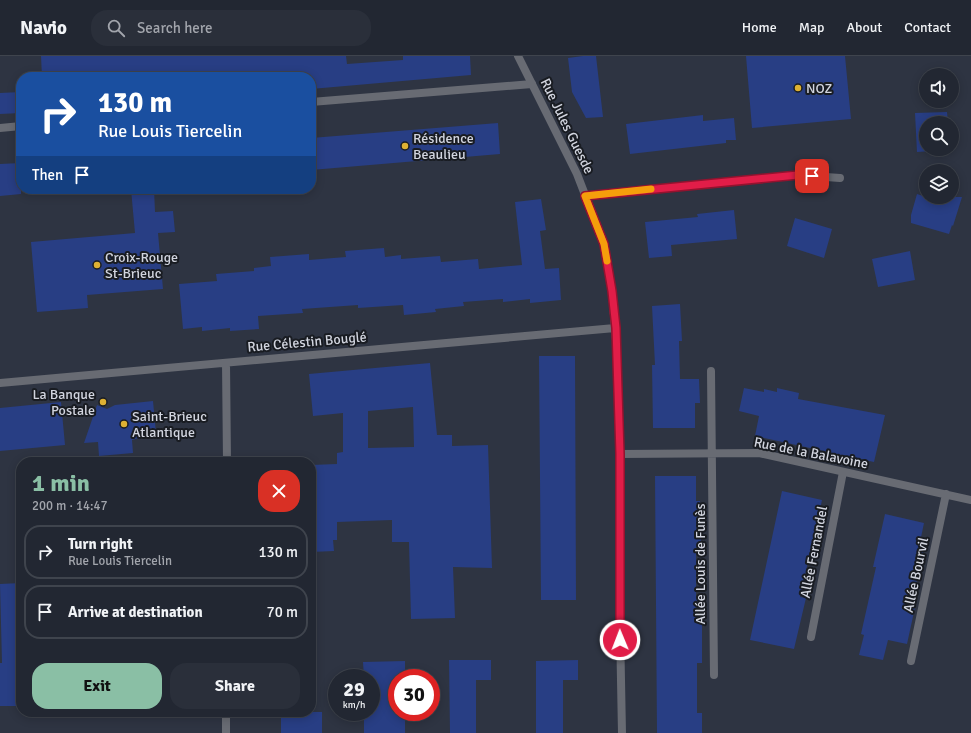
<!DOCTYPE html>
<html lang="en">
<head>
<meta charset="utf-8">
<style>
  body { margin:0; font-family:Signika,sans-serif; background:#2a2f3a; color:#f1f3f6; height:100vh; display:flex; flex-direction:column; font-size:15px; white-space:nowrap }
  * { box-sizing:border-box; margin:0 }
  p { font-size:13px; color:#a2a5ac }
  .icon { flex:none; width:22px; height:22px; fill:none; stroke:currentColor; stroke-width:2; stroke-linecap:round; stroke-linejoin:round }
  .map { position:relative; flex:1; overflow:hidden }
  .side { position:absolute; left:16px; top:401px; width:300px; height:260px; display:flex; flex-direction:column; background:#222732; border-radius:16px; box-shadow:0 2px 10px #0003,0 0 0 1px #3f444d }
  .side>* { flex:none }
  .top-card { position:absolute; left:16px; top:16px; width:300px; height:122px; border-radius:16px; box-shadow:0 2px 10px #0003,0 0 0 1px #3f444d; background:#1a4fa0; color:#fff; overflow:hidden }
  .buttons { position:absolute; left:919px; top:12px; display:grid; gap:8px }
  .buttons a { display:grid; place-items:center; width:40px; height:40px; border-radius:50%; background:#222732; box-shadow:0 2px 10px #0003,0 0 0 1px #3f444d; font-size:20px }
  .speed { position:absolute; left:328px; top:613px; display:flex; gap:8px; font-size:20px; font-weight:700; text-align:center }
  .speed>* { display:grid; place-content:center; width:52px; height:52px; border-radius:50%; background:#222732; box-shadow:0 2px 10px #0003,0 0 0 1px #3f444d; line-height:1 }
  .speed small { font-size:10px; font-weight:400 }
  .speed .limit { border:6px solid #d22; background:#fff; color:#111 }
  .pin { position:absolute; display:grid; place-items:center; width:34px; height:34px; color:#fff; margin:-17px; border-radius:8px; box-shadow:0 2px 6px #0006 }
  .me { position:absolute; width:44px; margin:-22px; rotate:359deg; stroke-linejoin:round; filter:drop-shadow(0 0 3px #0008) }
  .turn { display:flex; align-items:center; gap:14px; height:84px; padding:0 16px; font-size:18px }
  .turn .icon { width:52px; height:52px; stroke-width:2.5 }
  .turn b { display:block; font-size:28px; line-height:34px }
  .then { display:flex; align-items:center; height:38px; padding:0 16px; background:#0003; gap:8px; font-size:15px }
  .round { display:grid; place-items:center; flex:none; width:42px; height:42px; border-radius:16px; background:#2a2f3a }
  .overview { display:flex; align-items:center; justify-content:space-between; height:68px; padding:0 16px }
  h1 { font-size:24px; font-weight:700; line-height:30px; color:#8abfa5 }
  .primary-button { display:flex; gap:8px; margin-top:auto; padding:8px 16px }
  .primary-button a { flex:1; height:46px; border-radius:16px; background:#8abfa5; color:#111; font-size:16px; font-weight:700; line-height:46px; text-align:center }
  .primary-button a+a { background:#2a2f3a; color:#f1f3f6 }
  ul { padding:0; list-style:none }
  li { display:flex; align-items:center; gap:12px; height:54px; margin:0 8px 6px; padding:0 8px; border:2px solid #3f444d; border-radius:16px }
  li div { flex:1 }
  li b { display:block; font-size:15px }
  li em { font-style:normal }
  header { display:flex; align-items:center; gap:24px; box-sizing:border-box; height:56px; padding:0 20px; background:#222732; border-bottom:1px solid #3f444d }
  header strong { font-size:19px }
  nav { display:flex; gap:22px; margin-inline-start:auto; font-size:14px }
  .search { width:280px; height:36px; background:#2a2f3a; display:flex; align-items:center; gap:10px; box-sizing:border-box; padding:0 14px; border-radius:16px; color:#a2a5ac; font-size:15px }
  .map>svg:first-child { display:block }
</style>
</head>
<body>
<header>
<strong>Navio</strong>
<div class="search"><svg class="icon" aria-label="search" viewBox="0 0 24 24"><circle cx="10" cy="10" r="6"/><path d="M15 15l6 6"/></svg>Search here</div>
<nav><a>Home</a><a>Map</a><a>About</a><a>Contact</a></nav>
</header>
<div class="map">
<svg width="971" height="677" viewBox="0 0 971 677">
  <rect width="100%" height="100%" fill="#2e3442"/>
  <!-- building -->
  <path fill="#283e84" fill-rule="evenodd" d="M41,0H346L347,8L403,4V0H470L471,19L311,33V21H42Z
    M583,0H596L603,61L586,62L572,36L568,2Z
    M746,0H845L851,63L752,72Z
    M21,36V57L0,58V37Z
    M947,56L948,67H926V93H949V94L917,96L915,57Z
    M703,59V65L734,62L736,84H726V87L630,98L626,68Z
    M498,67L500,98L311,114V82Z
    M21,107V138L0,140V108Z
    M131,133H154L155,156L173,155L175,176L158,177L163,233L87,239L88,252L37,256L31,186L135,177Z
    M917,138L926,141H962L953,170L952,169L949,178L911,167V159Z
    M541,143L546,174L540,175L545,213L559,212L561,244L530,247V243L503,246V243L463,246L464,250L435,253L436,256L404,259L403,249L358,252V249L302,253L303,257L258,260L259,273L230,275V272L202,275V271L183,273L179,228L217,225L216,218L254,215V212L271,210L270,201L309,198V204L346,201L345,195L384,192L385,201L401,199V203L440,200L441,206L478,203L479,213L522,209L515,146Z
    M734,154L737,183L671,189L672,200L649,202L645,166L698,161L697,158Z
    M795,162L832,173L824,202L787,190Z
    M910,195L915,224L878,231L872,203Z
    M680,248L682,285H679L680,323H699L700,347H695V372H653L652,309H655L652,250Z
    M539,300H575L576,544H541Z
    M430,307L437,379H452V390L488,389L492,512L453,511L455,562L411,563L409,486H392V464L337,466V484H333L334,495L311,496V409L337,408V397L343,396V357L313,360L309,318ZM413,351L414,391L368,392V355Z
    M744,332L764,336V333L777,336V332L799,337L798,343L885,359L874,406L755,380L759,360L739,355Z
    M153,345L156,377L132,384L133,397L99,400L98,386L84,387L97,349L107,353L115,349Z
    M61,346L65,389L0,395V352Z
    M655,420H696V445H700L701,478V496H696V541H701L702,571V607H697V657H702V677H657Z
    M782,435L822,444L817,468L821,469L815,498L810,497L800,541L806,542L794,593L750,584Z
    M885,458L924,467L919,491L924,492L913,541L917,542L907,588L888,584L883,604L859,599L864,579L861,578L876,511H873Z
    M21,527V650H0V607H2L0,528Z
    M449,604H491V624H476V677H450Z
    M578,604V624H563V677H536V605Z
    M405,605V622H397V656H405V677H364V656H371V622H364L363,606Z
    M281,656H322V677H281Z"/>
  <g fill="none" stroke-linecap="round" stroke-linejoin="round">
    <!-- lane -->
    <path stroke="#686b73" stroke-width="8" d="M311,46L532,28
      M0,72L21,70"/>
    <!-- street -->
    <path stroke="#686b73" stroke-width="8" d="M518,0L577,118L604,188L612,235L617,297L620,398V571L622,677
      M585,140L798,119L840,122
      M226,307L227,406
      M711,315L714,619
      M0,327L615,272
      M620,398L759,397L971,444
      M811,581L843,416
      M911,605L946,438
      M226,677V656"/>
  </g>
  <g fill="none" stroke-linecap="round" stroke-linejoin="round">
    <defs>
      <path id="route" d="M620,584V398L616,272L612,235L604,188L585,140L798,119L812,120"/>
    </defs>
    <!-- route casing -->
    <use href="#route" stroke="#92132f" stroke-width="10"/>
    <!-- route -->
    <use href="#route" stroke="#e11d48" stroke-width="7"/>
    <!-- slow -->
    <path stroke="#f59e0b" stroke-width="7" d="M607,205L604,188L585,140L651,133"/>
  </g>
  <!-- markers -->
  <g fill="#deb133" stroke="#191c22" stroke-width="1.5">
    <circle cx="798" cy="32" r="4"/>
    <circle cx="405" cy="90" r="4"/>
    <circle cx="97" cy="209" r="4"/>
    <circle cx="103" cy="346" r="4"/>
    <circle cx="124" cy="368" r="4"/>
  </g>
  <g text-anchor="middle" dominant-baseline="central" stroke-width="4" stroke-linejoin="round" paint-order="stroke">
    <!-- poi labels -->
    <g font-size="14" fill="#d2d5df" stroke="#191c22" text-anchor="start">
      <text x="806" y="32">NOZ</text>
      <text x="413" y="82">Résidence<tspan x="413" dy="16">Beaulieu</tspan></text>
      <text x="105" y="201">Croix-Rouge<tspan x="105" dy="16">St-Brieuc</tspan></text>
      <text x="95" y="338" text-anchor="end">La Banque<tspan x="95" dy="16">Postale</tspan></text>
      <text x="132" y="360">Saint-Brieuc<tspan x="132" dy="16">Atlantique</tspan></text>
    </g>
    <!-- street labels -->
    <g font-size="14" fill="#d2d5df" stroke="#191c22">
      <text transform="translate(567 70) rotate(64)">Rue Jules Guesde</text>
      <text transform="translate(307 286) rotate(-5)">Rue Célestin Bouglé</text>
      <text transform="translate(811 397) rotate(11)">Rue de la Balavoine</text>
      <text transform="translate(814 496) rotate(-79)">Allée Fernandel</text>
      <text transform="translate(700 508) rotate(-90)">Allée Louis de Funès</text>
      <text transform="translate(916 519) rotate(-78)">Allée Bourvil</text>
    </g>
  </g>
</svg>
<div class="buttons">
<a><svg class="icon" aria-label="sound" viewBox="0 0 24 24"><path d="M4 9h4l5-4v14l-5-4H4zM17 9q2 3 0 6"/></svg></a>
<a><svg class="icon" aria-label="search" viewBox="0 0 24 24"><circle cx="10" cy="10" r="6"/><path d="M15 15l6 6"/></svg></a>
<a><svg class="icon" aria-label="layers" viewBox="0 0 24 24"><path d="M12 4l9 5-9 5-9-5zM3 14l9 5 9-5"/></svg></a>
</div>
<div class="speed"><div>29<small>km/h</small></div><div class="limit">30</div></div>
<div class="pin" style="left:812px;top:120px;background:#d93025"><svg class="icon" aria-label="arrive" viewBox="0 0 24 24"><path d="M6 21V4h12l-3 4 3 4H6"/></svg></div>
<svg class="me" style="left:620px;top:584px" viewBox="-20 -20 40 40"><circle r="17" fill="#e11d48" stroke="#fff" stroke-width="3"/><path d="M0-11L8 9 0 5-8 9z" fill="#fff"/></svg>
<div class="top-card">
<div class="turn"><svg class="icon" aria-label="right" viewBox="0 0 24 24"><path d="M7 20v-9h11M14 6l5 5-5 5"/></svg><div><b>130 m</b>Rue Louis Tiercelin</div></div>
<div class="then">Then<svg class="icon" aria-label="arrive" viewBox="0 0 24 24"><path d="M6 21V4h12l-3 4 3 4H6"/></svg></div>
</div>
<section class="side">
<div class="overview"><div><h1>1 min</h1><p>200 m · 14:47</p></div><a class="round" style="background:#d93025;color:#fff"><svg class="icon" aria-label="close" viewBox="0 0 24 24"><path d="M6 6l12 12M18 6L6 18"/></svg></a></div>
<ul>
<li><svg class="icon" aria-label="right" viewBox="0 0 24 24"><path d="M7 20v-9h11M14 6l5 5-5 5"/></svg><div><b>Turn right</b><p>Rue Louis Tiercelin</p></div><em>130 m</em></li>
<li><svg class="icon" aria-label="arrive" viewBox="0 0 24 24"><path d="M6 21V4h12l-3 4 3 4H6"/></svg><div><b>Arrive at destination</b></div><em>70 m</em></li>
</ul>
<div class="primary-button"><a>Exit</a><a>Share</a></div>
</section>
</div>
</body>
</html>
